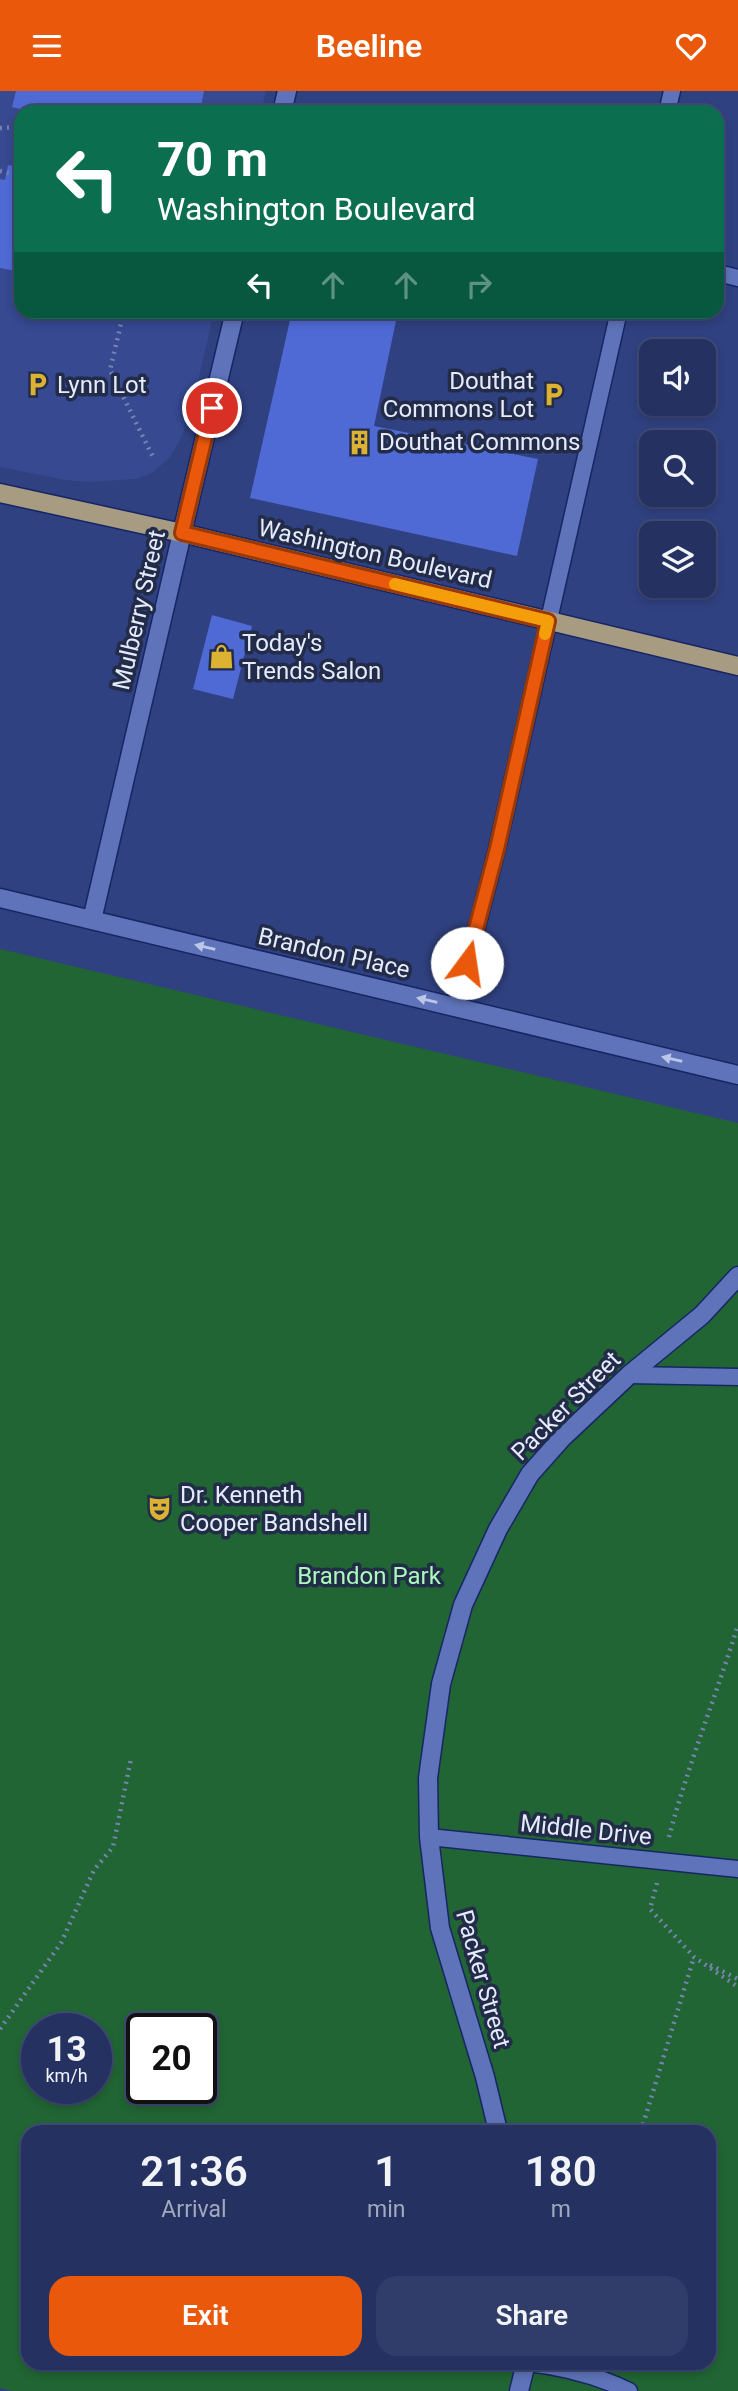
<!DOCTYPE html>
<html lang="en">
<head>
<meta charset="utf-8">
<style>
  body { margin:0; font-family:Roboto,sans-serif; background:#303d6a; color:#f1f3f6; height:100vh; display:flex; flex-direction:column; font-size:26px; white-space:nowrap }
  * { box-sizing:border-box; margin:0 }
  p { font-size:23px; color:#a3a9bd }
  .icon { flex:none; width:38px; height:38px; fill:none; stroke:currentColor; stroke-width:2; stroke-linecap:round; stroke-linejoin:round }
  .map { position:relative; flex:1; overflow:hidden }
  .panel { position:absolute; left:21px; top:2034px; width:695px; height:245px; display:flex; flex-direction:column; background:#243161; border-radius:21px; box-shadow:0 4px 10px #0003,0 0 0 2px #414c76 }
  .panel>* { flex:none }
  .banner { position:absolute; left:14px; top:14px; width:710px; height:214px; border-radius:21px; box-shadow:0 4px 10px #0003,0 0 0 2px #414c76; background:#0b6e4f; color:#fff; overflow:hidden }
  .tools { position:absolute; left:639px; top:248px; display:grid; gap:14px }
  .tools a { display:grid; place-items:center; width:77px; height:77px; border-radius:14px; background:#243161; box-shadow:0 4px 10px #0003,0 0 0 2px #414c76; font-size:35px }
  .speed { position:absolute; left:21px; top:1922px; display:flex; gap:14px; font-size:35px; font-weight:700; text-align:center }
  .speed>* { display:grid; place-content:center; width:91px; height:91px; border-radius:50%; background:#243161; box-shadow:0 4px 10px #0003,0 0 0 2px #414c76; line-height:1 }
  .speed small { font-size:18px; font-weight:400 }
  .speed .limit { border:4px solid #111; border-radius:10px; background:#fff; color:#111 }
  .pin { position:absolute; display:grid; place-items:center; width:60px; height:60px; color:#fff; margin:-30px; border:4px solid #fff; border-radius:50%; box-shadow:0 2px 7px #0007 }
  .me { position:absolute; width:77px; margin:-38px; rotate:14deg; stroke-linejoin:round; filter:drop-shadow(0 0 5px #0008) }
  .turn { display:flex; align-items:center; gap:24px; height:147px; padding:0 28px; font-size:32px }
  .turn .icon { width:91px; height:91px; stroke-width:2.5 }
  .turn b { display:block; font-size:49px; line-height:60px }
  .lanes { display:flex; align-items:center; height:66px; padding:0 28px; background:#0003; justify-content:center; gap:35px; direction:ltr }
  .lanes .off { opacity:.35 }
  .eta { display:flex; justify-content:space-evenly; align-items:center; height:119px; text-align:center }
  .eta b { font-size:42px; font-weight:600; line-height:49px }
  .primary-button { display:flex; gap:14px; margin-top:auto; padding:14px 28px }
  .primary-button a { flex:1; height:80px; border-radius:21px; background:#ea580c; color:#fff; font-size:28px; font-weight:600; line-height:80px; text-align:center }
  .primary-button a+a { background:#303d6a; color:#f1f3f6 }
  header { display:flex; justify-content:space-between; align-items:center; height:91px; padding:0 28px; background:#ea580c; color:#fff; font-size:32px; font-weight:600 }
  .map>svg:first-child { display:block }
</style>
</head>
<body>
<header><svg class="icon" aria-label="menu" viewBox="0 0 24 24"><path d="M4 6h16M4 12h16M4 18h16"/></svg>Beeline<svg class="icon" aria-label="heart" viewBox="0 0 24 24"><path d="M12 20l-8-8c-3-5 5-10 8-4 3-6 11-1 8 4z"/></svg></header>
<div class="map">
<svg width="738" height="2300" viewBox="0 0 738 2300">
  <rect width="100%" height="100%" fill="#304181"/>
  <!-- built -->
  <path fill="#364991" d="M0,0H266L261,21H21V220L214,221L194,308L181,347L170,366L152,382L136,388L89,391L65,389L0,376Z"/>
  <!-- green -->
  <path fill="#216534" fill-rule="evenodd" d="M0,858L738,1032V2300H13L0,2297ZM37,1937H96V1997H37ZM142,1937H201V1997H142ZM28,2040H709V2272H28Z"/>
  <!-- building -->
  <path fill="#4f6ad5" d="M16,0H204L200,21H32L12,16Z
    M21,71V181L0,177V88L5,89L8,74L19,76Z
    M292,220H398L374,335L538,368L517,465L250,407Z
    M212,524L252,535L233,608L193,598Z"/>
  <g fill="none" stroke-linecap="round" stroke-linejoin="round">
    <defs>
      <path id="service" d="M667,21L672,0
        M718,182L738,187
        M456,917L497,758L619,220
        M629,1284L738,1286
        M429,1746L738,1778
        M528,2272C565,2276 596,2284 629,2300"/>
      <path id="minor" d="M0,807L738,984
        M92,829L182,442
        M498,2040L485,1986L440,1837L429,1746L428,1687L441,1593L463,1514L498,1438L530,1383L562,1347L629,1284L702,1224L738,1185
        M519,2300L526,2272"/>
      <path id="tertiary" d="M282,21L287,0
        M182,442L235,220"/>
      <path id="primary" d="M0,402L182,442L738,575"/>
    </defs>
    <!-- service casing -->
    <use href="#service" stroke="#182563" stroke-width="19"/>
    <!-- minor casing -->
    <use href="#minor" stroke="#182563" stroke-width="21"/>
    <!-- tertiary casing -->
    <use href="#tertiary" stroke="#182563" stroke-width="21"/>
    <!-- primary casing -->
    <use href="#primary" stroke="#182563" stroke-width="21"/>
    <!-- path -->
    <path stroke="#7783b1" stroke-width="4.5" stroke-dasharray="2 5" stroke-linecap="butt" d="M0,37L21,36
      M0,80L17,84
      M124,220L110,279L153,366
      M669,1746C688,1674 716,1605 738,1534
      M657,1792L650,1818L694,1866L738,1896
      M710,1874L738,1888
      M0,1938L61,1852L94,1779L113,1756L131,1668
      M641,2040L694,1866"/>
    <!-- service -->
    <use href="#service" stroke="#5e73b9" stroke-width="16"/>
    <!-- minor -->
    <use href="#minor" stroke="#5e73b9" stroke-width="18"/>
    <!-- tertiary -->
    <use href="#tertiary" stroke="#5e73b9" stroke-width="18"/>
    <!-- primary -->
    <use href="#primary" stroke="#a79c81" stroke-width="18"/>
  </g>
  <!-- one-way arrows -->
  <defs><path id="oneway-solid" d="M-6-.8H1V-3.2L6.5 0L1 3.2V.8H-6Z" transform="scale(1.75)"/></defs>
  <g fill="#bcc7e7">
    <use href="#oneway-solid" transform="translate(205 856) rotate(-167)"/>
    <use href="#oneway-solid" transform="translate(427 909) rotate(-167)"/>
    <use href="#oneway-solid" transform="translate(672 968) rotate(-167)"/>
  </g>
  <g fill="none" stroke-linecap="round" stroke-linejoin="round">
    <defs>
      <path id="route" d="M212,317L182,442L548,530L497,758L467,872"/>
    </defs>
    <!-- route casing -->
    <use href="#route" stroke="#983908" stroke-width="18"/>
    <!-- route -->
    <use href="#route" stroke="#ea580c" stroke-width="12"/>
    <!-- slow -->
    <path stroke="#f59e0b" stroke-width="12" d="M395,493L548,530L545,543"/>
  </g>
  <!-- icons -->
  <defs>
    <symbol id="parking-bare" viewBox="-9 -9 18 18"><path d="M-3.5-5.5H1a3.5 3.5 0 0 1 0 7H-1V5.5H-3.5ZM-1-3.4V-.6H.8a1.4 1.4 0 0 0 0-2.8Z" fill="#dcb233" stroke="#222b48" stroke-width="2.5" paint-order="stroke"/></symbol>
    <symbol id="building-bare" viewBox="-9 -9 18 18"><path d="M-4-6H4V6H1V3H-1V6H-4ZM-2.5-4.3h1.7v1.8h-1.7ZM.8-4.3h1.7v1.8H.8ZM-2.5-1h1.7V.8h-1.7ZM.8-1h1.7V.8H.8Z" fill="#dcb233" stroke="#222b48" stroke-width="2.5" paint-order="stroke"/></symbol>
    <symbol id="shop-bare" viewBox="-9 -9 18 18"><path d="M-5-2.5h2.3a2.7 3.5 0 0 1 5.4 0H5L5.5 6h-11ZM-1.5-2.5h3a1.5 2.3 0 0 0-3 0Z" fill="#dcb233" stroke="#222b48" stroke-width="2.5" paint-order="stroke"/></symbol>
    <symbol id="theatre-bare" viewBox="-9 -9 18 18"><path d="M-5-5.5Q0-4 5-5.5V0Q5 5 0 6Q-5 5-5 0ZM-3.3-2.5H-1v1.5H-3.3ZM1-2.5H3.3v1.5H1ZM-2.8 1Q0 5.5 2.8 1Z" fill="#dcb233" stroke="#222b48" stroke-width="2.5" paint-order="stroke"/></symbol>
  </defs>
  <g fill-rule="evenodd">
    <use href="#parking-bare" x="20" y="276" width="35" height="35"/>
    <use href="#parking-bare" x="536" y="286" width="35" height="35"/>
    <use href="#building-bare" x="342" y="334" width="35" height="35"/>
    <use href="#shop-bare" x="204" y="548" width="35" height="35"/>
    <use href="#theatre-bare" x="142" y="1400" width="35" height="35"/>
  </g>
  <g text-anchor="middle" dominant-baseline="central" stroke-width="7" stroke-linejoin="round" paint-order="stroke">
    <!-- poi labels -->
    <g font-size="24" fill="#e5ebfb" stroke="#222b48" text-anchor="start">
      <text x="534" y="290" text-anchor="end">Douthat<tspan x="534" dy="28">Commons Lot</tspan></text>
      <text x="57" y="294">Lynn Lot</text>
      <text x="379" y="351">Douthat Commons</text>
      <text x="242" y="552">Today's<tspan x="242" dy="28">Trends Salon</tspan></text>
      <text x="180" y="1404">Dr. Kenneth<tspan x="180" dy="28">Cooper Bandshell</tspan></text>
    </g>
    <!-- street labels -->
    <g font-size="24" fill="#e5ebfb" stroke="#222b48">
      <text transform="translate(375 463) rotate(13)">Washington Boulevard</text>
      <text transform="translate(139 519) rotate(-77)">Mulberry Street</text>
      <text transform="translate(334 862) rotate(13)">Brandon Place</text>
      <text transform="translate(566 1315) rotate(-45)">Packer Street</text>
      <text transform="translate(586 1739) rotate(6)">Middle Drive</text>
      <text transform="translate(483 1888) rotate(74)">Packer Street</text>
    </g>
    <!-- park labels -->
    <g font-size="24" fill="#aafab9" stroke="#222b48">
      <text x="369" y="1485">Brandon Park</text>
    </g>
  </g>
</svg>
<div class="tools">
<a><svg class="icon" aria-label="sound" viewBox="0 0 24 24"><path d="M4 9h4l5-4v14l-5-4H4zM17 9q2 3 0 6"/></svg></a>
<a><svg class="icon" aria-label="search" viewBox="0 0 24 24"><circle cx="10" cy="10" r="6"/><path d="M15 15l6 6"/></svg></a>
<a><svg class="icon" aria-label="layers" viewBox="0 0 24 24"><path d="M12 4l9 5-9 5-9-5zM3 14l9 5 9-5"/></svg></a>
</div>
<div class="speed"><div>13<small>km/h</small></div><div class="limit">20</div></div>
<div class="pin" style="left:212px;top:317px;background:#d93025"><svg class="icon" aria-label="arrive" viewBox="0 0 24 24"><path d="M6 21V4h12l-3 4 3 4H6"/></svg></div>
<svg class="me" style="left:467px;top:872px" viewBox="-20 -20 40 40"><circle r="19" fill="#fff"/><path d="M0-13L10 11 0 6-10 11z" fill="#ea580c"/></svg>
<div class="banner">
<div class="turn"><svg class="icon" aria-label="left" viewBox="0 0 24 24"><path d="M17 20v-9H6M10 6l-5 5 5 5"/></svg><div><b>70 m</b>Washington Boulevard</div></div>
<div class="lanes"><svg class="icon" aria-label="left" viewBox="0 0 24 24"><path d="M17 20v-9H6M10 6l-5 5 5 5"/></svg><svg class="icon off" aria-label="ahead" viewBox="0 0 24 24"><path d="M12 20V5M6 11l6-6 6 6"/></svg><svg class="icon off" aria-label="ahead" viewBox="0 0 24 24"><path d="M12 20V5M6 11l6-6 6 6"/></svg><svg class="icon off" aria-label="right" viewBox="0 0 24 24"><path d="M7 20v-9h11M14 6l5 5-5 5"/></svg></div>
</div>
<section class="panel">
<div class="eta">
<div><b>21:36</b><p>Arrival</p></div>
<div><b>1</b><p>min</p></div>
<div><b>180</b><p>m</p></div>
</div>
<div class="primary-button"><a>Exit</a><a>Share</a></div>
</section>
</div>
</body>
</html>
